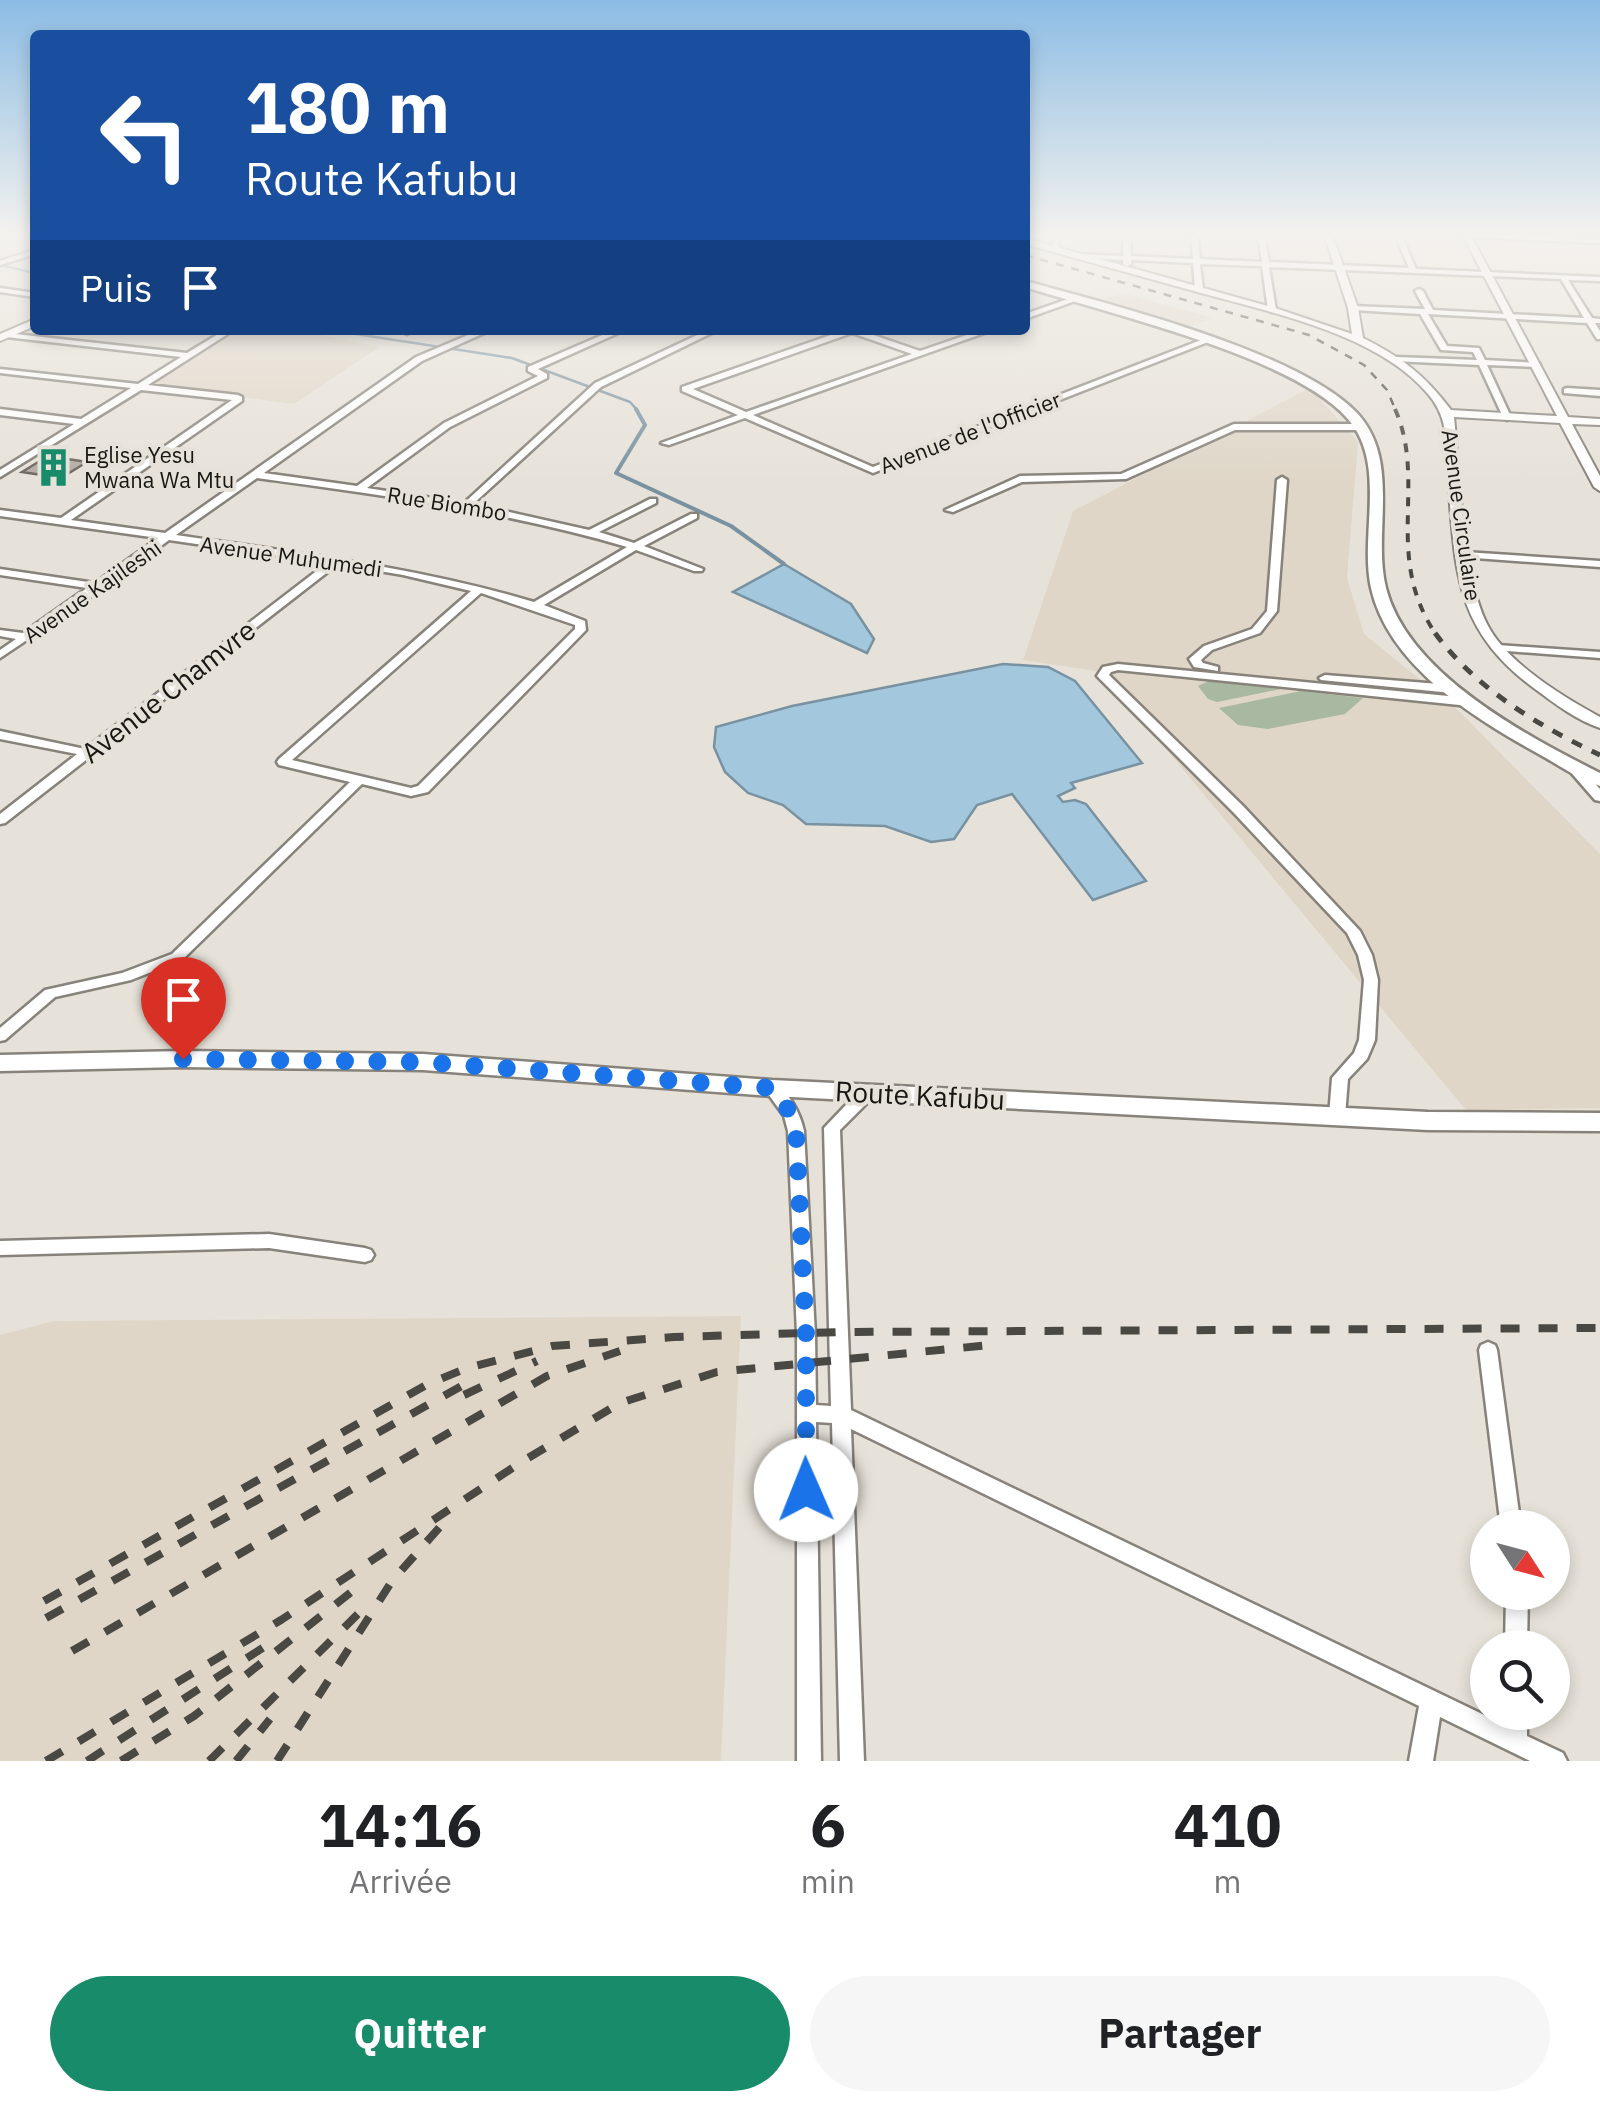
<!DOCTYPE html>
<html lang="fr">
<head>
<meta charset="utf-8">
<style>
  body { margin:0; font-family:"IBM Plex Sans",sans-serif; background:#f6f6f6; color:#202124; height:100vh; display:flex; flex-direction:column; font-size:38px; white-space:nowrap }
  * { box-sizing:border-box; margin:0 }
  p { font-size:32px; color:#757577 }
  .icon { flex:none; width:55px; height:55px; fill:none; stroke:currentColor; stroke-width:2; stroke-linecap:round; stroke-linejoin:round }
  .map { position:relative; height:1761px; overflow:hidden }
  .sheet { display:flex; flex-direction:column; background:#fff; flex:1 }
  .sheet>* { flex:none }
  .guide { position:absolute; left:30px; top:30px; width:1000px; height:305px; border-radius:10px; box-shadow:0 5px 15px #0003; background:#1a4fa0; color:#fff; overflow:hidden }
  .needle { width:65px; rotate:126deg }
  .tools { position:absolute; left:1470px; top:1510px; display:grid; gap:20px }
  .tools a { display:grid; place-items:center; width:100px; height:100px; border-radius:50%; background:#fff; box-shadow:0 5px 15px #0003; font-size:50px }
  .pin { position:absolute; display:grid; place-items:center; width:85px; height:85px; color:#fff; margin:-102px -42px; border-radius:50% 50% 50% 0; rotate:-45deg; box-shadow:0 0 10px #0007 }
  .pin .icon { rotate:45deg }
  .me { position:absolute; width:110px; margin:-55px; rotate:359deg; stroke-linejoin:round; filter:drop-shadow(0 0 8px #0008) }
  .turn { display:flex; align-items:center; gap:35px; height:210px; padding:0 50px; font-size:45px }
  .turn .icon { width:130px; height:130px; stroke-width:2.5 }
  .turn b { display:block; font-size:70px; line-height:85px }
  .then { display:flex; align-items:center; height:95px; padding:0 50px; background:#0003; gap:20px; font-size:38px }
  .eta { display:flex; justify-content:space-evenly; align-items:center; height:170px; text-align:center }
  .eta b { font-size:60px; font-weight:800; line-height:70px }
  .button { display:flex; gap:20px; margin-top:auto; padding:20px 50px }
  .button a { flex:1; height:115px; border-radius:60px; background:#188b6b; color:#fff; font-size:40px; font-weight:800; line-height:115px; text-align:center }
  .button a+a { background:#f6f6f6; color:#202124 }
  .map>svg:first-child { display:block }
</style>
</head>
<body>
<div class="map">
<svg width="1600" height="1761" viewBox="0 0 1600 1761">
  <rect width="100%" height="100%" fill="#e7e2d9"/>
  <!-- built -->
  <path fill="#dfd6c7" d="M1123,293L1213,318L1180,330L1095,302Z
    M239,330H298L379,347L294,404L149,385Z
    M1310,388L1358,442L1347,578L1364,634L1459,711L1600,854V1108L1466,1110L1102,672L1023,660L1073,511Z
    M741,1316L721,1761H0V1335L54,1321Z"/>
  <!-- green -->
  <path fill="#a8b8a1" d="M1209,681L1281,689L1217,702L1208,699L1198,686Z
    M1301,691L1363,698L1345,714L1268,729L1238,725L1219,708Z"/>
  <!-- water -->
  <path fill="#a3c7dd" stroke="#7992a1" stroke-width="2.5" d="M784,564L851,604L874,639L867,653L733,592Z
    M1003,664L1048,667L1075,681L1142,763L1071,783L1075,788L1058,796L1063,802L1075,800L1086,804L1146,881L1093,900L1012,794L977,805L954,839L931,842L885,826L806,824L783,805L748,793L725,772L714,747L716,727L792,706Z"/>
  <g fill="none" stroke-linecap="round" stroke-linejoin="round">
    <!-- stream-far1 -->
    <path stroke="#7992a1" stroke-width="2.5" d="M0,265L35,273
      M330,330L512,358L630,402L638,411"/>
    <!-- stream -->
    <path stroke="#7992a1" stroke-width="4" d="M636,409L645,425L616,473L731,526L784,564"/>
  </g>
  <!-- building -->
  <path fill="#b3ada5" stroke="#6d6760" stroke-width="2.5" d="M48,456L87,462L61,478L22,472Z"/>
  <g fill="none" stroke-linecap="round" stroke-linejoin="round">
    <defs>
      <path id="minor" d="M1055,234H1061L1058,249L1055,251L1052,249Z
        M1124,234H1130L1131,256L1193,259L1191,234H1197L1200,259L1262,262L1258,234H1264L1269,262L1409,268L1395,234H1401L1416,269L1600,277V281L1568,280L1592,318L1600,319V323H1595L1600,331V339H1597L1587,323L1428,314L1447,346L1479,348L1485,360L1539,363L1540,365L1536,367L1487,365L1511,417L1507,420L1503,417L1479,365L1393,361V357H1396L1477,360L1473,352L1441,350L1420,314L1353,310L1349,308L1353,306L1425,309L1415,291L1419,289L1423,291L1433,310L1584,318L1561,279L1269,267L1276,310L1272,312L1268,310L1262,266L1200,264L1203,290L1199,292L1195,290L1193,263L1131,260V264L1127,266L1123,264V260L1078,258L1074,256L1078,254L1123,256Z
        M1449,234L1600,239V243L1452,236Z
        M35,250V254L0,265V261Z
        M0,288L35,293V297L0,292Z
        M1071,298L1078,300L1025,319V314Z
        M225,330H234L148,385L238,395L242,397V401L71,520L165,533L416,357L480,330H491L422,361L264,473L357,486L444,423L538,376L528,371V367L614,330H625L538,369L547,374V378L450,427L367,488L464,503L595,383L708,330H718L601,387L473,504L589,530L650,499H656V503L599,532L634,543L691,514H697V518L644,546L703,569L702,571H694L636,550L544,605L585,621L586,630L428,792L411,796L362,784L182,960L131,980L55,997L5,1040L0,1041V1028L45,990L122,973L172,954L350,782L279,765L277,762L279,759L471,591L403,575L338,564L5,823L0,824V814L77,754L0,739V731L85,749L327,563L169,540L103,589L0,658V650L16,639L0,636V630L23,633L87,588L0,575V569L95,583L158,538L0,516V510L61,518L232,400L141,390L0,477V470L74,424L0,415V409L81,419L131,388L0,373V369L138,384L181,357L6,337L2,335L6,333L187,353ZM257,478C381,495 505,511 627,547L534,602C417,567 297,553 176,535ZM481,593L575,625V629L418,786L411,788L292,760Z
        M405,330H416L407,334L403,332Z
        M845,330H859L920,351L981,330H993L753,415L873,467L1201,340L1208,342L873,473L745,418L669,445L661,443L738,415L682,391V387ZM852,333L912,354L746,412L693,389Z
        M1567,388L1600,390V396L1564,393V389Z
        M1234,424H1361L1365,427L1361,430H1235L1126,479L1022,482L953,512L945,510L1020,476L1121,474Z
        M1282,477L1287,480L1277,611L1260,633L1212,650L1201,660L1203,663L1218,667V671L1194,667L1189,659L1204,646L1252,629L1267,611L1277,480Z
        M1465,552L1600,561V567L1461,557L1460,555Z
        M1498,645L1600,652V658L1494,650L1492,648Z
        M1118,664L1469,698L1475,702L1469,706L1118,670L1111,672L1109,675L1243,806L1360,931L1372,955L1378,980L1375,1040L1367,1059L1348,1079L1345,1116L1343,1120H1331L1329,1116L1332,1078L1354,1053L1359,1040L1364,980L1358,955L1347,933L1233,812L1097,676L1103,667Z
        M1325,675L1452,685L1458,689L1452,693L1321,680L1319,678Z
        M1572,762L1576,763L1600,789V801L1595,800L1568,769L1566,766Z
        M772,1082C789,1091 800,1113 804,1131L815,1334L816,1405L831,1406L824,1128L862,1088H874L876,1092L874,1096L840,1130L851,1410L1505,1725V1712H1527V1736L1563,1753L1567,1761H1530L1440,1717L1433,1761H1409L1419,1706L851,1429L864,1761H840L832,1423L816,1422L821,1761H797V1334L788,1131L784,1116L764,1088L766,1084Z
        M269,1234L365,1248L371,1250L374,1255L371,1260L365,1262L269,1248L0,1255V1241Z
        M1488,1342L1495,1345L1497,1350L1521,1528H1501L1479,1350L1481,1345Z
        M1506,1592H1528L1527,1648H1505Z"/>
      <path id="tertiary" d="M1324,234H1332L1358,308L1363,338C1401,357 1425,375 1451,410L1557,416L1462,234H1470L1568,417L1600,419V425L1572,424L1600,476V491L1594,487L1560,423L1454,417C1460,474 1462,574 1487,624C1506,662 1563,697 1600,717V728C1576,720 1554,703 1535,689C1454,629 1456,573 1448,480C1446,448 1450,419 1428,394C1377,333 1268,312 1194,291C1138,275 1081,260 1025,244V238L1275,308L1352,334L1348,308Z
        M35,319V326L0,341V334Z"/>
      <path id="secondary" d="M1025,281C1109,304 1297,351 1356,412C1402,460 1372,532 1386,588C1408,674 1527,736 1600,773V786C1581,780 1563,768 1546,758C1479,721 1389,668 1371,588C1359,534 1388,463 1347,418C1292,356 1107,313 1025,287Z
        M183,1051L423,1054L772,1080L1428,1112L1600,1113V1131L1428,1130L772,1096L423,1070L183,1067L0,1071V1055Z"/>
    </defs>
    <!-- minor casing -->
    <use href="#minor" stroke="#87827a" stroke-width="5"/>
    <!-- tertiary casing -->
    <use href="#tertiary" stroke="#87827a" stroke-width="4"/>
    <!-- secondary casing -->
    <use href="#secondary" stroke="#87827a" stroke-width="5"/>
    <!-- minor -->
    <use href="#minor" fill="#fff" fill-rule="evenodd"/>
    <!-- tertiary -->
    <use href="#tertiary" fill="#fff" fill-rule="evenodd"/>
    <!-- secondary -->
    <use href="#secondary" fill="#fff" fill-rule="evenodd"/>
    <!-- rail-far3 -->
    <path stroke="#4a4843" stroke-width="2.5" stroke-dasharray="8 8" stroke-linecap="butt" d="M1025,255L1309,335L1364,365L1387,390L1396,411"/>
    <!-- rail-far2 -->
    <path stroke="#4a4843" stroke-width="4" stroke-dasharray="9 9" stroke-linecap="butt" d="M1395,409C1428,484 1382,556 1437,636"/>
    <!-- rail-far1 -->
    <path stroke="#4a4843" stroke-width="5" stroke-dasharray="11 11" stroke-linecap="butt" d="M1435,633C1476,689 1539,726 1600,755"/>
    <!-- rail -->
    <path stroke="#4a4843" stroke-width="8" stroke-dasharray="19 19" stroke-linecap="butt" d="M464,1395L537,1361
      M44,1601L428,1384L467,1368L552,1346L674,1337L841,1332L1600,1328
      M46,1618L474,1379
      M72,1651L547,1376L620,1351
      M46,1761L281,1620L523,1461L620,1403L717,1372L1000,1344
      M87,1761L278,1638
      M121,1761L194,1716L359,1586
      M209,1761L362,1610
      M236,1761L270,1719
      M277,1761L392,1581L446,1520"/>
  </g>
  <!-- sky -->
  <linearGradient id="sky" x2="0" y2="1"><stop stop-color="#8cbce4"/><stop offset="0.49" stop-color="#f4f2ee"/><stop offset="1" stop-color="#f4f2ee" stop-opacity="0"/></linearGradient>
  <rect width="1600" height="481" fill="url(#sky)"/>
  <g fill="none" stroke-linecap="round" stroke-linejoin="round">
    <!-- route -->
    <path stroke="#1a73e8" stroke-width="18" stroke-dasharray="0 32.4" d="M183,1059L422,1062L772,1088L792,1115L796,1131L806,1334V1490"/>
  </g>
  <!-- icons -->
  <defs>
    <symbol id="building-bare" viewBox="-9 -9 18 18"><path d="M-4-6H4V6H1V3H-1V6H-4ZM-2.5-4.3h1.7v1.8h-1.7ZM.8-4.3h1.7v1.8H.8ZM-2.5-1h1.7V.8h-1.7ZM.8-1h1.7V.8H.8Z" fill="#188b6b" stroke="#e7e2d9" stroke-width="2.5" paint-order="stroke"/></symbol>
  </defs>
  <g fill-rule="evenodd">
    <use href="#building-bare" x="26" y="440" width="55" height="55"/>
  </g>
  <g text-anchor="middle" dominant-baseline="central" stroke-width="8" stroke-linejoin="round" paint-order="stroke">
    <!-- far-street labels -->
    <g font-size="22" fill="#181714" stroke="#e7e2d9">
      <text transform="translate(970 432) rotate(-21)">Avenue de l'Officier</text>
      <text transform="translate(447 503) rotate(9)">Rue Biombo</text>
      <text transform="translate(1462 515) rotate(82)">Avenue Circulaire</text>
      <text transform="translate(291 556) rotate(8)">Avenue Muhumedi</text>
      <text transform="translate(92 591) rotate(-35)">Avenue Kajileshi</text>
    </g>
    <!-- far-poi labels -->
    <g font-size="22" fill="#181714" stroke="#e7e2d9" text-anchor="start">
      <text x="84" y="454">Eglise Yesu<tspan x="84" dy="25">Mwana Wa Mtu</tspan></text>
    </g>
    <!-- street labels -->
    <g font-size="28" fill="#181714" stroke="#e7e2d9">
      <text transform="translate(168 691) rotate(-38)">Avenue Chamvre</text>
      <text transform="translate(920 1095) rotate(3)">Route Kafubu</text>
    </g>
  </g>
</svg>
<div class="tools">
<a><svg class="needle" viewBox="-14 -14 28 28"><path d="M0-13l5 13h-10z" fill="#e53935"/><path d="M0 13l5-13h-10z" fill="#757577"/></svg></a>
<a><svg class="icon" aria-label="search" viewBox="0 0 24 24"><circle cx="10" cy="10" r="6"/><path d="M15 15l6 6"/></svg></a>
</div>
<div class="pin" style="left:183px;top:1059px;background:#d93025"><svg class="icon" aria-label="arrive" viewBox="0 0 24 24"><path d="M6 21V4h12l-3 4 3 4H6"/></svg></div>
<svg class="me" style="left:806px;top:1490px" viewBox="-20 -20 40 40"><circle r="19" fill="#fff"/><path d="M0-13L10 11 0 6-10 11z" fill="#1a73e8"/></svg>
<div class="guide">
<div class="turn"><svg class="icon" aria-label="left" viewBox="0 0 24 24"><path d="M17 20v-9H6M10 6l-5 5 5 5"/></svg><div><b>180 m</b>Route Kafubu</div></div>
<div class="then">Puis<svg class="icon" aria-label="arrive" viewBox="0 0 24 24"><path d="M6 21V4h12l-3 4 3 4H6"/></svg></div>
</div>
</div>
<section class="sheet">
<div class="eta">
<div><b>14:16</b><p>Arrivée</p></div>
<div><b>6</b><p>min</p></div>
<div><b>410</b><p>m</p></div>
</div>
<div class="button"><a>Quitter</a><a>Partager</a></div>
</section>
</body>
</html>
